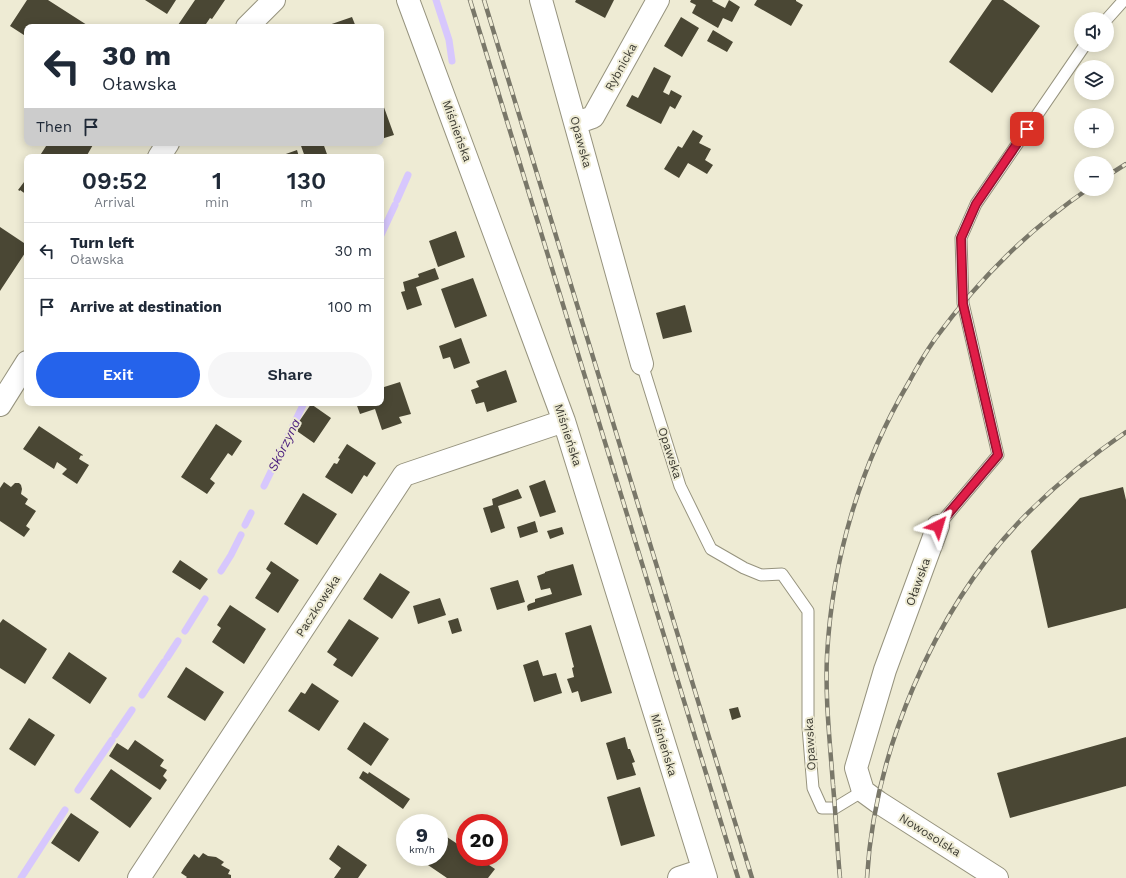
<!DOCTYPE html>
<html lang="en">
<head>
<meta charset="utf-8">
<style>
  body { margin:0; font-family:"Work Sans",sans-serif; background:#f6f6f7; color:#1f2937; height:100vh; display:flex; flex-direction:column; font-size:15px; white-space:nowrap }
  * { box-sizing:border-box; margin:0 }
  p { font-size:13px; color:#747a83 }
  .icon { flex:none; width:22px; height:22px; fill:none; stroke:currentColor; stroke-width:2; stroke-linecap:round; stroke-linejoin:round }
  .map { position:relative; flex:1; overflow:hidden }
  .panel { position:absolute; left:24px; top:154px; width:360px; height:252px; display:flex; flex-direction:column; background:#fff; border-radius:8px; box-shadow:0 2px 10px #0003 }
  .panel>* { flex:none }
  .banner { position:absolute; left:24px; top:24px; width:360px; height:122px; border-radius:8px; box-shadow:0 2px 10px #0003; background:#fff; color:#1f2937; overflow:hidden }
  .tools { position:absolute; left:1074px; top:12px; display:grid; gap:8px }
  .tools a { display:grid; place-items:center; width:40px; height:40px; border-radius:50%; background:#fff; box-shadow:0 2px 10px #0003; font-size:20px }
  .speed { position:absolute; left:396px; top:814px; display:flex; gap:8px; font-size:20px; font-weight:700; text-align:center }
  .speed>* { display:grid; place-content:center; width:52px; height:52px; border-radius:50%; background:#fff; box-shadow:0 2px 10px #0003; line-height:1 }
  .speed small { font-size:10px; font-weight:400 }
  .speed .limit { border:6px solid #d22; background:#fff; color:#111 }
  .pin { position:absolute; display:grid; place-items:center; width:34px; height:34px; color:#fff; margin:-17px; border-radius:8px; box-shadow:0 2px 6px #0006 }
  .me { position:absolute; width:44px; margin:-22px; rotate:40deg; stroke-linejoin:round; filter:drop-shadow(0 0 3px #0008) }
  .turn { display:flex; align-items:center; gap:14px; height:84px; padding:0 12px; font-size:18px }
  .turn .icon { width:52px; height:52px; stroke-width:2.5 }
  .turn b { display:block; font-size:28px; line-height:34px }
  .then { display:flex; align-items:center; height:38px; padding:0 12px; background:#0003; gap:8px; font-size:15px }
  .eta { display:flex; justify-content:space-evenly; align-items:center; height:68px; text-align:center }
  .eta b { font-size:24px; font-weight:600; line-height:28px }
  .primary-button { display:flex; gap:8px; margin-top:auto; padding:8px 12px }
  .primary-button a { flex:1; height:46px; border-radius:24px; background:#2563eb; color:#fff; font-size:16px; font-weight:600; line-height:46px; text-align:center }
  .primary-button a+a { background:#f6f6f7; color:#1f2937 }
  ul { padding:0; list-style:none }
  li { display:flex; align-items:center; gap:12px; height:56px; padding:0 12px; border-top:1px solid #e0e1e3 }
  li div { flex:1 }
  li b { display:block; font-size:15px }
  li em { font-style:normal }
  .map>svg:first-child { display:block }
</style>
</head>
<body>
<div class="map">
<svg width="1126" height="878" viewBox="0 0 1126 878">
  <rect width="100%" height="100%" fill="#eeebd4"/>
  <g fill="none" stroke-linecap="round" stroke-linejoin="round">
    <!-- stream -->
    <path stroke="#d7c7fd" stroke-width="7" d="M436,0L449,40L452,61
      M397,200L408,175
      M381,235L395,205
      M264,486L304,403
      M245,525L251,513
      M221,571L231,555L241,535
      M185,631L205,599
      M167,658L178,641
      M142,695L164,662
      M115,735L132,710
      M78,790L112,740
      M21,878L65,810"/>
  </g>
  <!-- building -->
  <path fill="#4a4734" d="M27,0H48L87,25L85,27H27V37L10,26Z
    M145,0H176L167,14Z
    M195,0H225L212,19L210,18L204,27H182L178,25Z
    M576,0H614L605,18L575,2Z
    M691,0H713L712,1L725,8L729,0L740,7L732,22L723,18L718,28L692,13L696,5L690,2Z
    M757,0H796V1L803,5L791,26L754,5Z
    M992,0H1003L1040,26L992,93L949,62Z
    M352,17L356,27H323Z
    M681,17L699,28L682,57L664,46Z
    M713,30L733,42L727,52L707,41Z
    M654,67L671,76L663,92L669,95L671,90L682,96L675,109L670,106L661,124L626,106L632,95L638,98Z
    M381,99L394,135L381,139Z
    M693,130L703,136L699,143L711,149L705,160L713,165L707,174L688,163L679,178L664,169L678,146L682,148Z
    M48,143H94L86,157H39Z
    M300,143H323L328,157H305Z
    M297,150L299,157H284L283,155Z
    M27,178V195L20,190V191L18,190Z
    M0,227L27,245V250L0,291Z
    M456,231L465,257L438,267L429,241Z
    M435,268L439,279L416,287L422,305L407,310L401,292L405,291L403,282L419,277L418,274Z
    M473,278L487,316L455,328L441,289Z
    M685,305L692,332L663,339L656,313Z
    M461,338L470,363L454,369L450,357L443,359L439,346Z
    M506,370L517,402L487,412L484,402L476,404L471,390L479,387L476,381Z
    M400,382L411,414L399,417L402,423L382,430L375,409L360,414L356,403H381V388Z
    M311,404L331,418L314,443L294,429Z
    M216,424L242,441L232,456L228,453L210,479L215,483L207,494L181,477Z
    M39,426L83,455L82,456L81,455L79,459L89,465L77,484L62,474L67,469L57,462L54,469L23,449Z
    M347,444L376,463L367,477L364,475L352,494L325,477L334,463L337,464L340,459L338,458Z
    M545,480L556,512L540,517L529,486Z
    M4,482L11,487L15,483H19L21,485L22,489L21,494L28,499L25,504L36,511L26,526L30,529L24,537L0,521V488Z
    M1123,487L1126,500V608L1048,628L1031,551L1080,498Z
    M518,489L522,498L498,506L505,528L491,533L483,508L493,505L492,499Z
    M303,493L337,514L317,545L284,524Z
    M535,521L538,532L520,538L517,527Z
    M562,527L564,534L550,539L547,531Z
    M180,560L208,579L200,590L172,572Z
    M271,561L299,580L278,613L255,598L271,573L266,569Z
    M573,564L582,595L528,611L527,606L529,604L535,602V599L552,594L550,588L541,590L537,576L545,573V572Z
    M380,573L410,592L392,619L363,599Z
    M518,580L525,602L497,610L490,588Z
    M440,598L446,615L418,624L413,606Z
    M230,605L266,629L244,664L212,642L221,628L217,625Z
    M458,618L462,631L452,634L448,621Z
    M3,619L47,649L25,684L0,668V623Z
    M349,619L379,638L352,677L333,665L337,659L327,652Z
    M591,625L612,693L581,702L578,691L572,693L567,679L574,677L572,668L574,667L565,633Z
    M69,652L107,678L90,704L52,678Z
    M538,660L543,676L556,673L562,693L534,702L523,665Z
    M186,667L224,692L205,721L167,697Z
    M312,683L339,701L319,731L288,711L301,692L305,694Z
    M738,707L741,717L732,720L729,709Z
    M29,718L55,735L35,766L9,749Z
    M364,722L389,739L371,766L347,749Z
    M625,737L628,749H630L635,762L632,763L636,775L617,780L606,743Z
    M1126,737V786L1010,818L997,773Z
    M135,740L164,760L160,766L167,770L163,776L167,780L160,790L109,756L117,743L128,750Z
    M111,769L152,798L130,828L90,799Z
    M363,771L368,774L369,772L410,799L403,809L359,778Z
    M640,787L655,836L621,846L607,797Z
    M71,813L99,832L79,862L51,843Z
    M444,835L465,849V857H477L495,869L488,878H447L425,863L429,857H439V842Z
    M338,845L367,865L358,878H334L341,868L329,859Z
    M203,853L208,856L216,857L224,862L221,865L230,870L228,874L231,875V878H186L187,877L181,873L184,868L194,854L199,858Z"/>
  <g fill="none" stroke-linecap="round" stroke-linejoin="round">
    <defs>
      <path id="lane" d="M1107,19L1124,0
        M642,364L680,486L711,549L744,568L761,575L782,574L808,611V727L813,788L822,808H835L863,791
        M938,526L998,455L963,303L961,238L976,204L1085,45"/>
      <path id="street" d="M408,0L564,421L706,878
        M541,0L642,364
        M247,27L274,0
        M576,123L593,117L658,0
        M159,157L168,143
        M0,405L27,362
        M938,526L885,670L856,768L863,791L878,802L997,878
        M139,878L404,475L564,421
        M679,878L703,870"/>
    </defs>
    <!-- lane casing -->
    <use href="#lane" stroke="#96937e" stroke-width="13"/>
    <!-- street casing -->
    <use href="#street" stroke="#96937e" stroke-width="24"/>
    <!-- lane -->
    <use href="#lane" stroke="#fff" stroke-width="11"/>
    <!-- street -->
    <use href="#street" stroke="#fff" stroke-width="22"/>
    <defs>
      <path id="rail" d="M470,0L738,878
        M484,0L752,878
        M1107,176L1126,164
        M840,878C837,847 836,816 833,785C830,742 825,699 827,656C832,560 860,465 909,382C917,367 926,352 935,339C978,280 1028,230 1088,189
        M867,878C874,753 933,612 1020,521C1052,488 1088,458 1126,432"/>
    </defs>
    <!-- rail casing -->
    <use href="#rail" stroke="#797769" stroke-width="4.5"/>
    <!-- rail -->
    <use href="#rail" stroke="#eeebd4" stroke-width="3" stroke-dasharray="9" stroke-linecap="butt"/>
  </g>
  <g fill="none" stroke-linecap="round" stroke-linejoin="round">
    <defs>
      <path id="route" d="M938,526L998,455L963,304L961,238L976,204L1027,129"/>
    </defs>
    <!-- route casing -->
    <use href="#route" stroke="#92132f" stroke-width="10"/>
    <!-- route -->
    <use href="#route" stroke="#e11d48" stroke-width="7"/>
  </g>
  <g text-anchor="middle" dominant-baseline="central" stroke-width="4" stroke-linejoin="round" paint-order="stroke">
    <!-- street labels -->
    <g font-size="12" fill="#3c3b32" stroke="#eeebd4">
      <text transform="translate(621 67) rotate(-61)">Rybnicka</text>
      <text transform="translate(457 131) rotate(70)">Miśnieńska</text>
      <text transform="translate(581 142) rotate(75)">Opawska</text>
      <text transform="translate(568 435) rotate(72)">Miśnieńska</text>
      <text transform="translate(670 453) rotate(72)">Opawska</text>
      <text transform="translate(918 582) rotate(-70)">Oławska</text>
      <text transform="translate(318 606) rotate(-57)">Paczkowska</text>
      <text transform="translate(810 744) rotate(-93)">Opawska</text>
      <text transform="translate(664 745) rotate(73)">Miśnieńska</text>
      <text transform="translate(930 835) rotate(32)">Nowosolska</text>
    </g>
    <!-- water labels -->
    <g font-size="13" font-style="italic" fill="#471a7d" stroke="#eeebd4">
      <text transform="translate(284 445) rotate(-64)">Skórzyna</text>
    </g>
  </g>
</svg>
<div class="tools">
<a><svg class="icon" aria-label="sound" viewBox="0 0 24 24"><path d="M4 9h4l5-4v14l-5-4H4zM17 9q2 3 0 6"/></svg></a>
<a><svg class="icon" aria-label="layers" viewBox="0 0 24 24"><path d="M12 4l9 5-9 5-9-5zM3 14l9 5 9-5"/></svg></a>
<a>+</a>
<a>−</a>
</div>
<div class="speed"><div>9<small>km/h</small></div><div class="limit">20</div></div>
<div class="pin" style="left:1027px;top:129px;background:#d93025"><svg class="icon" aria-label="arrive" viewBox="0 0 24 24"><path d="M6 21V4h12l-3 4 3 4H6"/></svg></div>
<svg class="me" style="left:938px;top:526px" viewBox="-20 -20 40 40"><path d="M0-17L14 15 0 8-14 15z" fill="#e11d48" stroke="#fff" stroke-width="4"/></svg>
<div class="banner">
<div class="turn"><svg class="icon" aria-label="left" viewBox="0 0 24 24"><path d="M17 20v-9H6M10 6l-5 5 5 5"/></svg><div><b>30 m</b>Oławska</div></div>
<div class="then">Then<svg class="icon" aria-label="arrive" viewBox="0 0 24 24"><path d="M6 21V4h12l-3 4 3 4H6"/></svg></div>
</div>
<section class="panel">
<div class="eta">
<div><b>09:52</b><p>Arrival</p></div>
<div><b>1</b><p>min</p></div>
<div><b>130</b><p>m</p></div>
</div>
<ul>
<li><svg class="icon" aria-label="left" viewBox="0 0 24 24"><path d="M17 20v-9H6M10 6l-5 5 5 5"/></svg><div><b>Turn left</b><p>Oławska</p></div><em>30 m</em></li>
<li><svg class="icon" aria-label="arrive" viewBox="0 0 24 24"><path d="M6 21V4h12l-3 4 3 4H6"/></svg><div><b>Arrive at destination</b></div><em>100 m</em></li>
</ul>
<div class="primary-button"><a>Exit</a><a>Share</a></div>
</section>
</div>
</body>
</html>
